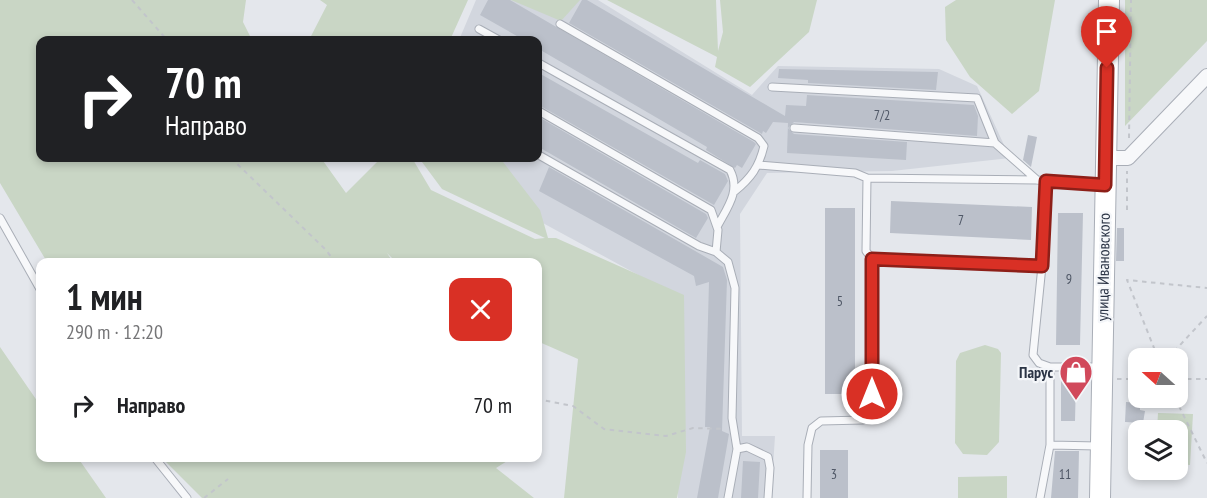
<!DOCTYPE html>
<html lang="ru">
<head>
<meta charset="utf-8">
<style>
  body { margin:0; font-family:"PT Sans Narrow",sans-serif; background:#f2f2f2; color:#202124; height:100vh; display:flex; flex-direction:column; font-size:22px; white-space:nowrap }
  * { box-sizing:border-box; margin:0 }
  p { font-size:20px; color:#757577 }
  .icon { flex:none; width:33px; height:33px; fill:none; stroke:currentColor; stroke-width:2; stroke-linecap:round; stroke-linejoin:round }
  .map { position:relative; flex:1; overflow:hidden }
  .sheet { position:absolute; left:36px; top:258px; width:506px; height:204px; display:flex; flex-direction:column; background:#fff; border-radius:12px; box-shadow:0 3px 9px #0003 }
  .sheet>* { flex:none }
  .hud { position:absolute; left:36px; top:36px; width:506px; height:126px; border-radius:12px; box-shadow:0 3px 9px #0003; background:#202124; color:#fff; overflow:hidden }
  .needle { width:39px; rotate:291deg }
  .controls { position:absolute; left:1128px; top:348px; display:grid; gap:12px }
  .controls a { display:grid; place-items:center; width:60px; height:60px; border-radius:12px; background:#fff; box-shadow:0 3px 9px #0003; font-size:30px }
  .pin { position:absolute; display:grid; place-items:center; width:51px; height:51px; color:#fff; margin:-62px -26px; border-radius:50% 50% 50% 0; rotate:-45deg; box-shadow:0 0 6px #0007 }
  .pin .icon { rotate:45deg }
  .me { position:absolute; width:66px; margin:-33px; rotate:0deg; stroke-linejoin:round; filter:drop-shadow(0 0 4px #0008) }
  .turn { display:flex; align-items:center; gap:21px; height:126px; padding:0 30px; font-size:27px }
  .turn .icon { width:78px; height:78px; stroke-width:2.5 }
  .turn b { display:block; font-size:42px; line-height:51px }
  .round { display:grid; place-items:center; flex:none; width:63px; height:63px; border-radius:12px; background:#f2f2f2 }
  .headline { display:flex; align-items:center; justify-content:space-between; height:102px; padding:0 30px }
  h1 { font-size:36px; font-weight:700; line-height:45px }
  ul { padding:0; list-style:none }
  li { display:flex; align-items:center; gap:18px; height:90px; padding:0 30px }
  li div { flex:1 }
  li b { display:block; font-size:22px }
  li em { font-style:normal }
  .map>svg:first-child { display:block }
</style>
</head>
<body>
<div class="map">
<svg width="1207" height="498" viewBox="0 0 1207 498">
  <rect width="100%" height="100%" fill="#e4e7ec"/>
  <!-- built -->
  <path fill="#d2d6de" d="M476,0H598L752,95L778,66L939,69L977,86L1010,158L892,171L767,173L740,214L742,436H775L771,498H678L675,295L530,216L492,158H537V40H459Z"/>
  <!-- green -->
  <path fill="#c9d6c5" d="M0,0H246L243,22L252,40H40V158H321L346,193L381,158H412L431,190L535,239L545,238L442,189L419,158H500L540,210L548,238H556L684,295L686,452L677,498H564L578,359L537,341V262H396L387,253L393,262H47L0,183Z
    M320,0H468L450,40H309L327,5Z
    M511,0H580L561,21Z
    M607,0H716L718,51L723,32L720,0H817L809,32L750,87L715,67L717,57Z
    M956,0H1055L1039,91L1012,114L970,77L946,40L945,7Z
    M1125,0H1207V41L1125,126Z
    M985,345L998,349L1001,353L999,442L987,455L963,454L955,443L956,361L960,353Z
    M0,347L40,405V458H78L106,498H0Z
    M1158,413L1193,414L1190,465L1178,464V430H1157Z
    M162,458H512L496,468L534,498H202Z
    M1007,476V498H958V477Z"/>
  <!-- building -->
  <path fill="#bbc0ca" d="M488,0H510L754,142L756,144L742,168L737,165L735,168L706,150L707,147L537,48V40H524L480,15Z
    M582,0H587L785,116L786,105L806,106L807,95L974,105L978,116L977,136L794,122L788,128L794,134L907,142L906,160L787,153L788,123L773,122L766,133L763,131L762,134L569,23Z
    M779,69L938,72L936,90L808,83V80L778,78Z
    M537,72L698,163L700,160L725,174L728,181L714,205L537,104Z
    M537,116L706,214L708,218L696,238L537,146Z
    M1028,135L1037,137L1031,167L1023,160Z
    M549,167L723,267L727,280L722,431L729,434L718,498H697L710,427H705L709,282L696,286L694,276L539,191Z
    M891,201L1032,207L1031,240L890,233Z
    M825,208H855V394H825Z
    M1058,213H1083L1080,345H1056Z
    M1117,228H1124V261H1116Z
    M1061,380H1076L1075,421H1061Z
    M1126,402L1140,403V410L1145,411L1143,423L1125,422Z
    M820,450H848V498H820Z
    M1055,451H1079L1078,498H1051Z
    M743,461L760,462L758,498H741Z"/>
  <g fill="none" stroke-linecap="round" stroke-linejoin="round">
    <defs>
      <path id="service" d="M560,24L758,138L764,146C759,167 751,178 735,191
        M479,29L499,40
        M537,62L730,170C741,191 727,208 717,227
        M772,87L977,98L995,143L1037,180
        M537,110L711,210L718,230L716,252
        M794,128L995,143
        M537,154L699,246L716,252L728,262L735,288L732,418L737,449L728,498
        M758,165L855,173L867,178L866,251L872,259L1042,266
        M867,178L1037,180L1104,185
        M0,218L40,289
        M1050,367H1101
        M1050,445L1098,446
        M737,449L747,447L768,457L770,468L768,498
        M155,458L187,498
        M807,498L808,445L812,428L821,421L863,420L872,414V259
        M1040,498L1050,445V367L1039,363L1033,355L1042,266L1045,181"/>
      <path id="minor" d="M1105,158H1128L1207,76"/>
      <path id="secondary" d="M1100,498L1109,0"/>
    </defs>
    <!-- service casing -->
    <use href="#service" stroke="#a9aeb7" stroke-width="9"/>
    <!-- minor casing -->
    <use href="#minor" stroke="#a9aeb7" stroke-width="16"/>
    <!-- secondary casing -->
    <use href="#secondary" stroke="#a9aeb7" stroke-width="22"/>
    <!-- path -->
    <path stroke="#c2c5cb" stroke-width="2" stroke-dasharray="4.5 4.5" stroke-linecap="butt" d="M132,0L167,40
      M1129,138L1131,0
      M231,158L326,250L335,262
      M1127,210V171
      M1158,358L1127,280L1207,288
      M1168,358L1207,316
      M1117,379H1138
      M1178,379H1207
      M1175,398L1207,463
      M537,399L573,406L604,429L666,436L693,428L725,429
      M204,498L228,479"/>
    <!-- service -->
    <use href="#service" stroke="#f7f8fa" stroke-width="7"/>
    <!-- minor -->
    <use href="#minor" stroke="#f7f8fa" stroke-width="14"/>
    <!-- secondary -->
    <use href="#secondary" stroke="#fff" stroke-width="20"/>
  </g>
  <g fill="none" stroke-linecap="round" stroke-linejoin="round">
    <defs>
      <path id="route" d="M872,394V259L1042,266L1046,181L1105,185L1107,68"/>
    </defs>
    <!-- route casing -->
    <use href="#route" stroke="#8d1f18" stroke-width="15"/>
    <!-- route -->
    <use href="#route" stroke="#d93025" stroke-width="10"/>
  </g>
  <!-- icons -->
  <defs>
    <symbol id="shop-pin" viewBox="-11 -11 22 30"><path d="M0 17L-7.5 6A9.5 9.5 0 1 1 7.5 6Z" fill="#d1495b" stroke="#f4f6f9"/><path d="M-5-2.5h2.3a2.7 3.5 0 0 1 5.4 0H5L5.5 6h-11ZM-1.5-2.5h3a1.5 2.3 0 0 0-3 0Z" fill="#fff"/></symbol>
  </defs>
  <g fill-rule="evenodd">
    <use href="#shop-pin" x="1057" y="353" width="38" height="52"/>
  </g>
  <g text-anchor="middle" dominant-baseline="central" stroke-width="4.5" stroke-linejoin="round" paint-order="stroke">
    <!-- number labels -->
    <g font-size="14" fill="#4f5766">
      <text x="882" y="115">7/2</text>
      <text x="961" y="220">7</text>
      <text x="1069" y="279">9</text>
      <text x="840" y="301">5</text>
      <text x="834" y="474">3</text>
      <text x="1065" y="474">11</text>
    </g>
    <!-- street labels -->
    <g font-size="16" fill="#2b3445" stroke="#f4f6f9">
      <text transform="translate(1103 267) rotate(-89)">улица Ивановского</text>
    </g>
    <!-- poi labels -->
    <g font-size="16" font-weight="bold" fill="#2b3445" stroke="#f4f6f9" text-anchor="end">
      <text x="1053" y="372">Парус</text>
    </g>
  </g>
</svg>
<div class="controls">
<a><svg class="needle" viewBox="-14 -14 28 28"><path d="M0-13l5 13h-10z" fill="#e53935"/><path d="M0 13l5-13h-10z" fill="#757577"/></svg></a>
<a><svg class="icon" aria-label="layers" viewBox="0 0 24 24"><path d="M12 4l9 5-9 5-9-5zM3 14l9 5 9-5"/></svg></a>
</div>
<div class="pin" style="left:1107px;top:68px;background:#d93025"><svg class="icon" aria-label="arrive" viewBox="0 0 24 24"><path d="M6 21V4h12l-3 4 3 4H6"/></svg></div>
<svg class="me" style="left:872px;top:394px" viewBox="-20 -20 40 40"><circle r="17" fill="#d93025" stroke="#fff" stroke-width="3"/><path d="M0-11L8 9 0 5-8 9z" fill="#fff"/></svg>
<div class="hud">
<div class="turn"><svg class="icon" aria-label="right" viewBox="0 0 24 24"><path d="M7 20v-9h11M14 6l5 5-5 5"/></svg><div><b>70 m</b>Направо</div></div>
</div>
<section class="sheet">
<div class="headline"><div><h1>1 мин</h1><p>290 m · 12:20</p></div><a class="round" style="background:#d93025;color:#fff"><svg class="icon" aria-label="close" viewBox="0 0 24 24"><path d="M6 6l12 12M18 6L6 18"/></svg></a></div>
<ul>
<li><svg class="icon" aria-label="right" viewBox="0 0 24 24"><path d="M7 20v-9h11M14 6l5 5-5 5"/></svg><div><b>Направо</b></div><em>70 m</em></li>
</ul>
</section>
</div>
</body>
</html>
